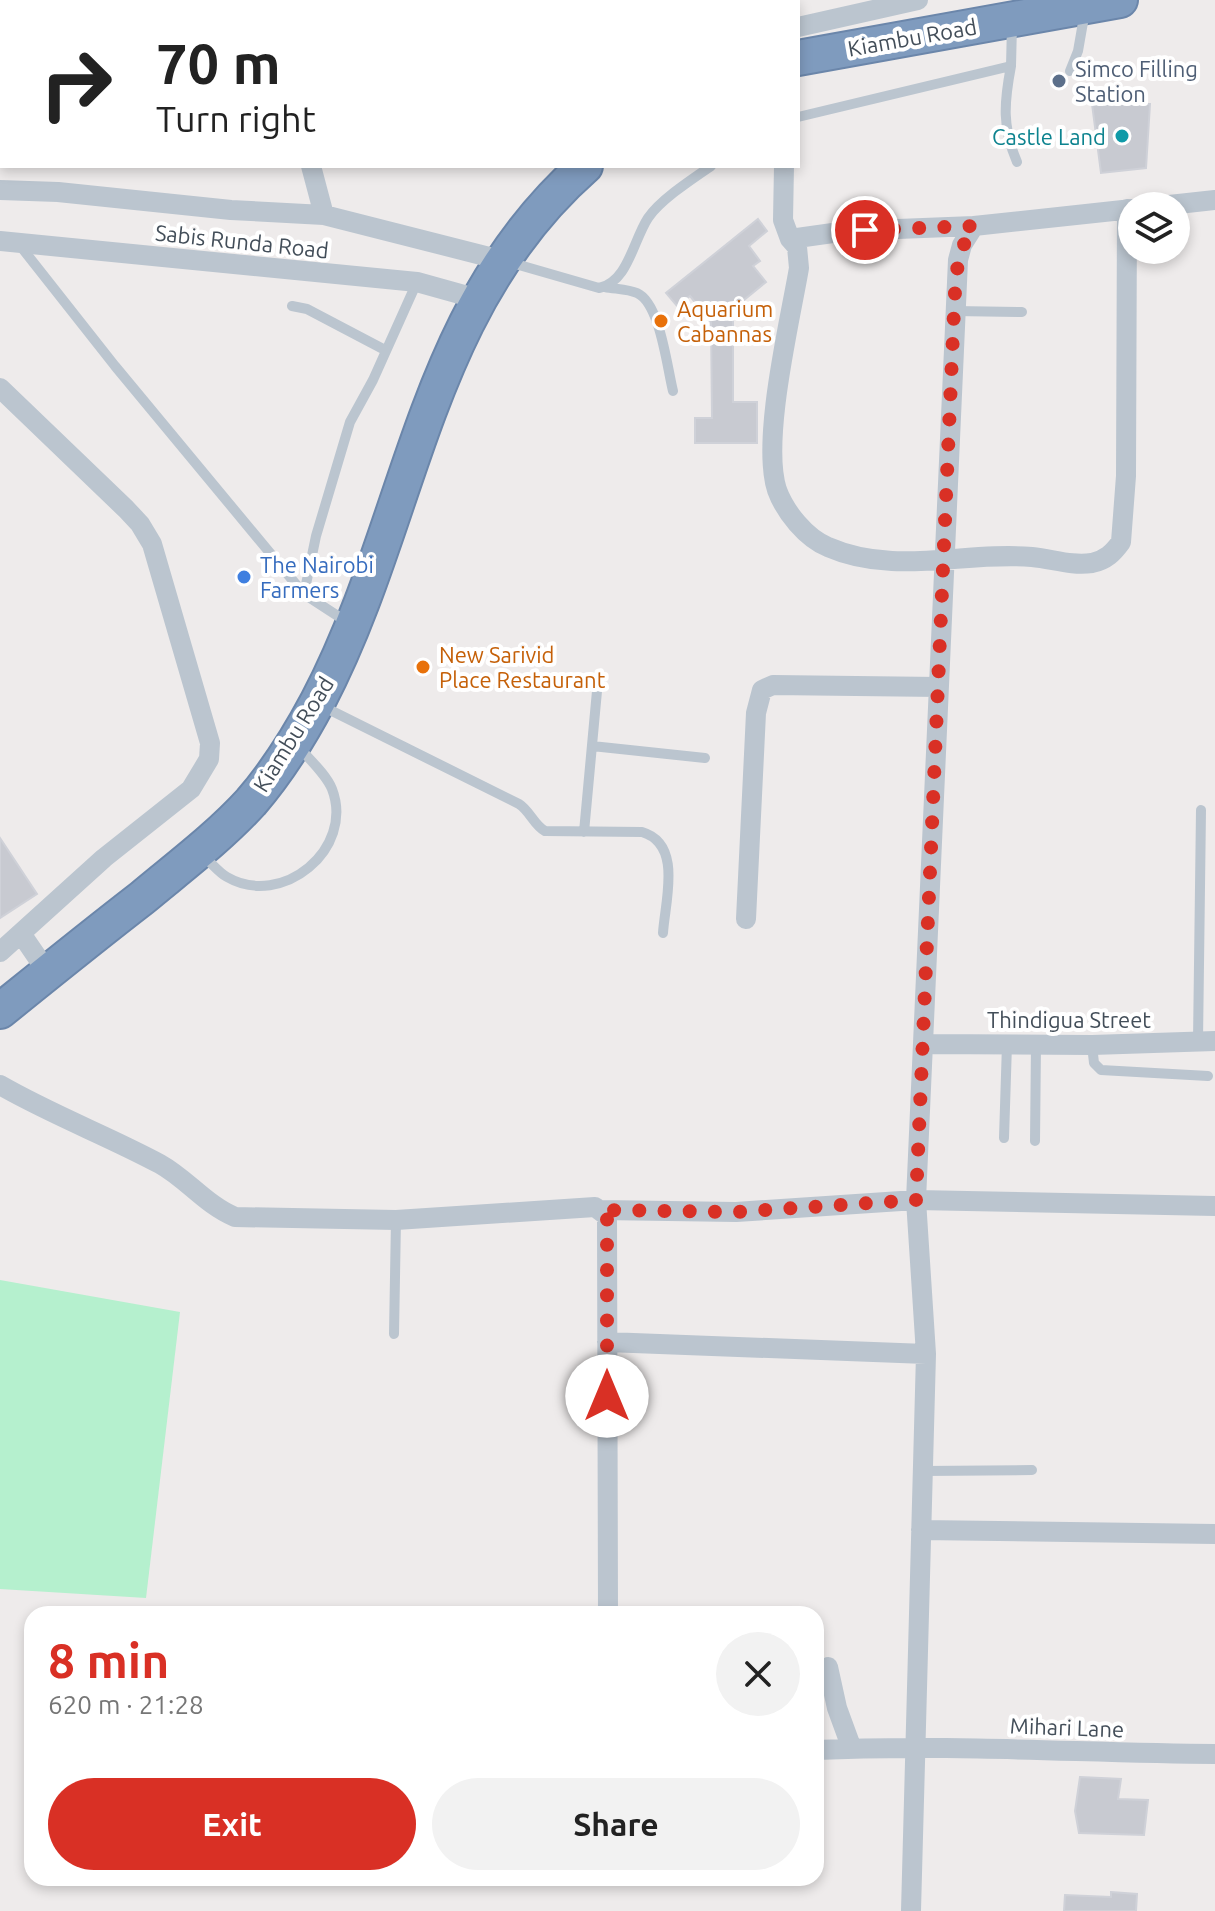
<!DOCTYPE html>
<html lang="en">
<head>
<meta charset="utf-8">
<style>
  body { margin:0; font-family:Ubuntu,sans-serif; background:#f2f2f2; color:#222; height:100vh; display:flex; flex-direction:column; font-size:30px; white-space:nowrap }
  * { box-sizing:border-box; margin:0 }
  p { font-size:26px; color:#767676 }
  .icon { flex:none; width:44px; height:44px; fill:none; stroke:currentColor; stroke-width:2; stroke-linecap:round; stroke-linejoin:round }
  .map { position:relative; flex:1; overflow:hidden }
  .panel { position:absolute; left:24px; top:1606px; width:800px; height:280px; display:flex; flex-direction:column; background:#fff; border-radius:24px; box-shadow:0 4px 12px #0003 }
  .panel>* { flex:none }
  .guide { position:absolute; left:0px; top:0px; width:800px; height:168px; box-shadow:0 4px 12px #0003; background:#fff; color:#222; overflow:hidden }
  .buttons { position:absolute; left:1118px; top:192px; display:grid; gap:16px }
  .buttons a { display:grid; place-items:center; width:72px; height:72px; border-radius:50%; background:#fff; box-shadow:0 4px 12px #0003; font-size:40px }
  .pin { position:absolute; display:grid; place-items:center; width:68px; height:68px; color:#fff; margin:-34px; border:4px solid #fff; border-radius:50%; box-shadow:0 2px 8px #0007 }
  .me { position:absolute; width:88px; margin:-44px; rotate:0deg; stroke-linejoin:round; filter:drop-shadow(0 0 6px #0008) }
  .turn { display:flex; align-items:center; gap:28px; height:168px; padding:0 24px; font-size:36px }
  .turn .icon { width:104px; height:104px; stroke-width:2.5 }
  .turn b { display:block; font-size:56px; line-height:68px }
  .round { display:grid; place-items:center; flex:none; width:84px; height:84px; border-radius:42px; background:#f2f2f2 }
  .summary { display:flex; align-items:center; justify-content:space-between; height:136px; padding:0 24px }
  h1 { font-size:48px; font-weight:700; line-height:60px; color:#d93025 }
  .cta { display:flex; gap:16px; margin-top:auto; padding:16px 24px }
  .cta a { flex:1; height:92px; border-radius:48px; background:#d93025; color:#fff; font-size:32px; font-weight:700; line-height:92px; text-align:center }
  .cta a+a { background:#f2f2f2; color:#222 }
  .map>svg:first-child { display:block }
</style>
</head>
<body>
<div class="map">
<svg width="1215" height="1911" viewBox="0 0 1215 1911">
  <rect width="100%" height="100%" fill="#eeebeb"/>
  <!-- green -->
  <path fill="#b5f0ce" d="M0,1280L180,1312L146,1598L0,1589Z"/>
  <!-- building -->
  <path fill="#c8cad1" stroke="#cfd1d8" stroke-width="2" d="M1092,104H1150L1146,168L1101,173Z
    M758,219L767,231L749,246L760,261L753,266L766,282L733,309V402H757V443H695V418H712L711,322L690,296L677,306L666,293Z
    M0,838L37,894L0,918Z
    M1080,1777L1121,1779L1118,1799L1148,1800L1144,1835L1079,1833L1075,1811Z
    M1111,1892L1137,1894L1136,1911H1064L1065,1895L1111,1897Z"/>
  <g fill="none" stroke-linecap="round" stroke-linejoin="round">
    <defs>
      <path id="highway" d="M798,58L1120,0
        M0,1011C47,973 94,935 142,898C179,867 218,838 251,802C276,773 300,735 318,701C413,520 421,310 585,166"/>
    </defs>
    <!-- highway casing -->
    <use href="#highway" stroke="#6b86aa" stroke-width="38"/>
    <!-- lane -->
    <path stroke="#bbc5cf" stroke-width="10" d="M1011,66C1004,103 1002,127 1017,162
      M1070,71L1078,51L1085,11
      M798,117L1011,66L1012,25
      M18,243L115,366L304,594L347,622
      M509,262L599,288C628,282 633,241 648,218C660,200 692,179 711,166
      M605,287C615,289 628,289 637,293C660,303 667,367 673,391
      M292,306L307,309L385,350
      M954,311L1022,312
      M304,594L316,536L350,422L373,380L417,282
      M322,706L519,804C530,811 534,825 545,831L642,832C683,844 665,901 663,933
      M592,746L705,758
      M584,832L597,691
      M203,856C211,862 218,872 227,877C282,909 355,849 332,789C326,774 308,758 297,745
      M1198,1041L1201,810
      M1092,1045L1094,1063L1101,1070L1208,1076
      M1004,1138L1007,1044
      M1035,1141L1036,1044
      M394,1334L396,1220
      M923,1471L1032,1470"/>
    <!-- street -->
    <path stroke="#bbc5cf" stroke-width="20" d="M269,0L270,2
      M737,0L738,2
      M798,27L918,0
      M311,166L324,215
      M784,166L783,220L790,239L797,247L799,268C790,321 761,441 777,490C785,512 806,538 828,547C894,576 964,551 1032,557C1053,559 1071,566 1092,563C1106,560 1113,553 1121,542L1126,476L1127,209
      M0,190L58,192L231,210L324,215L501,260
      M1160,206L1215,200
      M790,239L847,231L974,226
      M0,241L417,282L478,299
      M0,388L126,509L140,524L152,544L210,743L209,759L191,789L104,858L0,952
      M746,919L756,713L762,690L773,685L939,687
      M22,935L48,973
      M923,1044L1092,1045L1215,1041
      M0,1085C52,1115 108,1136 160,1164C187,1179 206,1205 235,1217L396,1220L595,1207L607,1216L608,1614
      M601,1210L736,1212L916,1200L1215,1206
      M607,1342L926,1354
      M921,1530L1215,1534
      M828,1667L837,1708L852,1749
      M816,1750C949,1744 1082,1753 1215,1754
      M911,1911L926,1354L916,1200L958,260L962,245L974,226L1132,209"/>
    <!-- highway -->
    <use href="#highway" stroke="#7f9bbe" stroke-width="34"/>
  </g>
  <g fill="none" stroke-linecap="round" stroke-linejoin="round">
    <!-- route -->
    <path stroke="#d93025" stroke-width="14" stroke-dasharray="0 25.2" d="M607,1396V1216L601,1210L736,1212L916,1200L954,311C956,277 955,255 974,226L865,230"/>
  </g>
  <!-- markers -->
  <circle fill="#5c6f8a" stroke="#fff" stroke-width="3" cx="1059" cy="81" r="8"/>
  <circle fill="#0f9aa8" stroke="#fff" stroke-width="3" cx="1122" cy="136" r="8"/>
  <g fill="#e8710a" stroke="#fff" stroke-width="3">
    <circle cx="661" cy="321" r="8"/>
    <circle cx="423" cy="667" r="8"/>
  </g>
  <circle fill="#3f7fe0" stroke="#fff" stroke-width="3" cx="244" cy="577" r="8"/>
  <g text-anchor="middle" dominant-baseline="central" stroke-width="8" stroke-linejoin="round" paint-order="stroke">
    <!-- street labels -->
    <g font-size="22" fill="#434e59" stroke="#fff">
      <text transform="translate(912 37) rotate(-10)">Kiambu Road</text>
      <text transform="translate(242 241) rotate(6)">Sabis Runda Road</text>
      <text transform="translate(293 734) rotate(-58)">Kiambu Road</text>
      <text x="1069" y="1019">Thindigua Street</text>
      <text transform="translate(1067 1727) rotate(2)">Mihari Lane</text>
    </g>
    <!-- service labels -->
    <g font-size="22" fill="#4e5e75" stroke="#fff" text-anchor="start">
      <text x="1075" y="68">Simco Filling<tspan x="1075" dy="25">Station</tspan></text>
    </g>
    <!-- culture labels -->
    <g font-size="22" fill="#0d838f" stroke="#fff" text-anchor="end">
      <text x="1106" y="136">Castle Land</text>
    </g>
    <!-- food labels -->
    <g font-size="22" fill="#c56008" stroke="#fff" text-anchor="start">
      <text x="677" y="308">Aquarium<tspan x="677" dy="25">Cabannas</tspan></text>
      <text x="439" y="654">New Sarivid<tspan x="439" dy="25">Place Restaurant</tspan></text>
    </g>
    <!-- shop labels -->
    <g font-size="22" fill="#366cbe" stroke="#fff" text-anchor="start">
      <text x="260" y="564">The Nairobi<tspan x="260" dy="25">Farmers</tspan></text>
    </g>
  </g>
</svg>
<div class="buttons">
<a><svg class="icon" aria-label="layers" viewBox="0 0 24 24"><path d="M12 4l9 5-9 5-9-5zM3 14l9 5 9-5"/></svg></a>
</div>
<div class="pin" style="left:865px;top:230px;background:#d93025"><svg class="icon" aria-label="arrive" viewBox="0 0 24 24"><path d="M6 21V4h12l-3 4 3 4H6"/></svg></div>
<svg class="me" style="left:607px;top:1396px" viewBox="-20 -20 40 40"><circle r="19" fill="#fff"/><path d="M0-13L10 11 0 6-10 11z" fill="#d93025"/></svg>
<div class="guide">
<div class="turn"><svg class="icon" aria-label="right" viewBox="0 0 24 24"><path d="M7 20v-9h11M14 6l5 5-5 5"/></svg><div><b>70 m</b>Turn right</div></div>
</div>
<section class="panel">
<div class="summary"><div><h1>8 min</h1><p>620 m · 21:28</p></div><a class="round"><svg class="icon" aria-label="close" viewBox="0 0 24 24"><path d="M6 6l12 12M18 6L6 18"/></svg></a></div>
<div class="cta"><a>Exit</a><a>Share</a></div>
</section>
</div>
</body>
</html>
